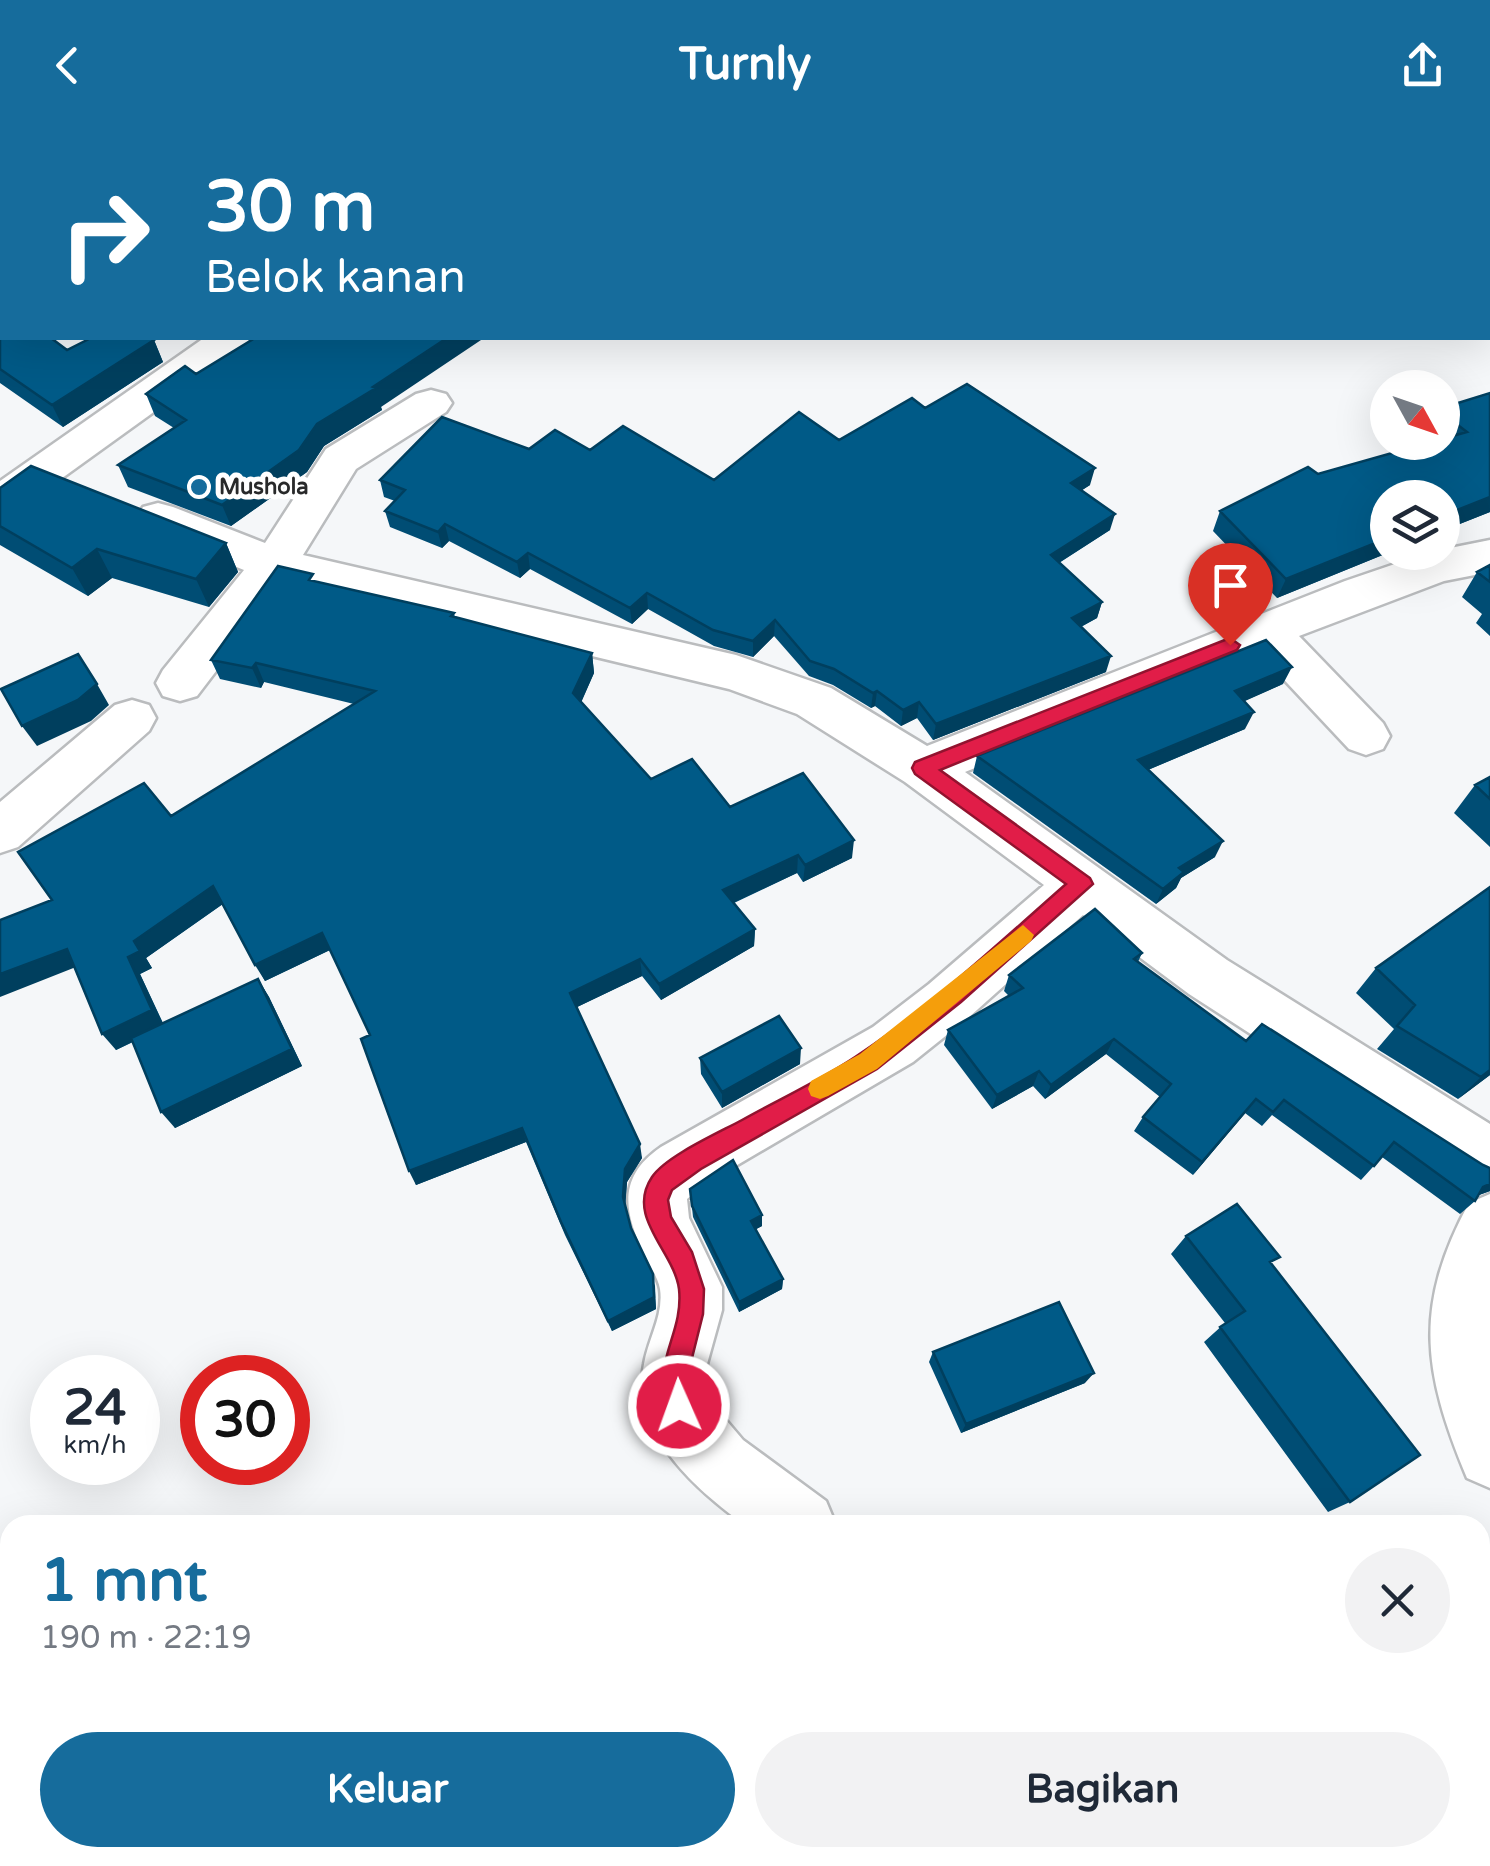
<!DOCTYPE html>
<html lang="id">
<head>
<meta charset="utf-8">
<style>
  body { margin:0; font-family:"Varela Round",sans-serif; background:#f2f2f3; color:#1f2937; height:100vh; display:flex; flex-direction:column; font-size:38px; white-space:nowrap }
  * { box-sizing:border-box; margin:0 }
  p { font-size:32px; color:#747a83 }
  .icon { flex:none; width:55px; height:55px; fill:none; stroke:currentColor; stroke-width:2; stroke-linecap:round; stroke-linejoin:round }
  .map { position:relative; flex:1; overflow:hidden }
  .side { position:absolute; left:0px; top:1385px; width:1490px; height:352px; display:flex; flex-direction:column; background:#fff; border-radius:30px 30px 0 0; box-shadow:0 10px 40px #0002 }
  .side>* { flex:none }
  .guide { position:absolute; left:0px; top:0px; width:1490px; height:210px; box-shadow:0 10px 40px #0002; background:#166c9c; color:#fff; overflow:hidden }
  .needle { width:65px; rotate:130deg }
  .buttons { position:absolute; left:1370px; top:240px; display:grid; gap:20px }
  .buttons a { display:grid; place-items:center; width:90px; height:90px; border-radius:50%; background:#fff; box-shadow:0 10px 40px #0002; font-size:50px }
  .speed { position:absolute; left:30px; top:1225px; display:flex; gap:20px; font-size:50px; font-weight:700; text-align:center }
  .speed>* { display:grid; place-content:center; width:130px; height:130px; border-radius:50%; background:#fff; box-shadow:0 10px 40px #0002; line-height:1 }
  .speed small { font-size:25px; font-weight:400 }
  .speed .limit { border:15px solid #d22; background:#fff; color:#111 }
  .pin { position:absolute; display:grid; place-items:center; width:85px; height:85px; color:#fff; margin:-102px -42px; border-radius:50% 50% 50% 0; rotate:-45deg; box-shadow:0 0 10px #0007 }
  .pin .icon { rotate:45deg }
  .me { position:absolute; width:110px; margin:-55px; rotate:358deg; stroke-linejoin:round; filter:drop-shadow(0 0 8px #0008) }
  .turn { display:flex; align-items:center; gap:35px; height:210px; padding:0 40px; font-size:45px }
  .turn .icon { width:130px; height:130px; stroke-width:2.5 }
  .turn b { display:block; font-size:70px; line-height:85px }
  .round { display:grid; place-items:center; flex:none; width:105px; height:105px; border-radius:52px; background:#f2f2f3 }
  .head { display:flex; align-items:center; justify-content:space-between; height:170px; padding:0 40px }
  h1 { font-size:60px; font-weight:800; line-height:75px; color:#166c9c }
  .cta { display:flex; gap:20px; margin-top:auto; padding:20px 40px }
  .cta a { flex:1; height:115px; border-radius:60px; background:#166c9c; color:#fff; font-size:40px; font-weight:800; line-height:115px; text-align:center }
  .cta a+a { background:#f2f2f3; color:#1f2937 }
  header { display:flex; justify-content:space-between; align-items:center; height:130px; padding:0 40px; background:#166c9c; color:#fff; font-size:45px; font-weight:800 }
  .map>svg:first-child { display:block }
</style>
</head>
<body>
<header><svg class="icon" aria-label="back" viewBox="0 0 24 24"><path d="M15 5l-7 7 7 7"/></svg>Turnly<svg class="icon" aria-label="share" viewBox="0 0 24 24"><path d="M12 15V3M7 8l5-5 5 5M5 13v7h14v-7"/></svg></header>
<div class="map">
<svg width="1490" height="1736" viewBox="0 0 1490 1736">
  <rect width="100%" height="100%" fill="#f5f7f9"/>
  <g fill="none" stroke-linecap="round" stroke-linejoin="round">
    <defs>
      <path id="minor" d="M856,0H903L904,2H857Z
        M431,260L446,264L452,273L446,282L356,339L303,425L736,525L831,558L927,616L1345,451L1430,422L1490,410V442L1444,451L1299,506L1383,593L1390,606L1383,619L1366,625L1349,619L1259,523L965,642L1227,830L1490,994V1053L1469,1045L1189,864L1083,785L968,888L913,932L710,1051L687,1069L689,1088L722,1157V1180L707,1234L709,1270L743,1310L826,1371L836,1395H745L738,1390C691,1355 631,1300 644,1234C648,1209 664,1185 660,1159C658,1147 649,1135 644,1124C624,1082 617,1047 661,1017L873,897L929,854L1044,755L905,652L797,584L729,559L284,452L197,566L180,571L163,566L156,553L163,540L244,440L143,399L136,388L143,377L158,373L173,377L265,413L326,319L416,264Z
        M132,570L149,575L156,588L149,601L18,717L0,723V672L115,575Z
        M1490,1064V1358L1467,1348C1423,1242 1413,1177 1469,1073Z
        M976,1728H1051L1055,1736H979Z"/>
      <path id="major" d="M204,208H250L244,217L15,382L0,387V351Z"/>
    </defs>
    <!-- minor casing -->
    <use href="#minor" stroke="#babcbe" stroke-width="5"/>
    <!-- major casing -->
    <use href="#major" stroke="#babcbe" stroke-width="5"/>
    <!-- minor -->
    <use href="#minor" fill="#fff" fill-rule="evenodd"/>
    <!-- major -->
    <use href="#major" fill="#fff" fill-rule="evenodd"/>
  </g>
  <!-- wall -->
  <path fill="#004d74" d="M1164,0H1490L1488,2H1166Z
    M0,169L67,220L154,210L163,232L63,297L0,253Z
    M196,244L381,277L382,280L324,316L307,342L231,396L128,357L118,335L174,298L155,286L146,264Z
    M1490,263V382L1442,401V368L1388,422H1390L1277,468L1213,401L1220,381L1318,344L1442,312V278Z
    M925,278L1090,355L1082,360L1110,400L1059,433L1102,472L1097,488L1081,497L1106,542L933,610L917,588L901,596L875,576L871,578L833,555L809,546L774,506L753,527L714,516L648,479L632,494L530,439L520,448L449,411L442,418L390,397L385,381L395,371L384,367L380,350L529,319L590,320L714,350L839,310Z
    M0,358L226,413L238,442L209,477L112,448L88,466L0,415Z
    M1490,435V506L1476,493L1482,484L1462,467L1477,442Z
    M316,452L454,483L455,487L592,523L594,543L581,572L651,649L730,677L852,728L803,752L797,743L734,773L755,799L754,816L661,870L642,846L577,877L642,1028L627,1052L625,1077L631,1098L655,1156L656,1179L612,1201L565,1105L526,1012L416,1055L370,905L330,820L265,851L223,774L146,828L152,838L140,844L163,893L258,849L269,867L302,936L175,998L133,912L116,920L52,770L171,686L354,574L264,552L261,558L220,549L211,530Z
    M1283,554L1244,571L1245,599L1148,640L1215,727L1181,748L1176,758L1156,774L973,643L977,626Z
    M1490,647V717L1454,683L1475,655Z
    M1142,823L1138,832L1246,911L1490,1038V1061L1479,1065L1475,1071L1460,1084L1382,1027L1361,1050L1272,985L1262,996L1245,983L1193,1045L1134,1001L1143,987L1160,967L1106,924L1045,969L1033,956L992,979L944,915L948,900L1009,866L1004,861L1009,845Z
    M1376,838L1490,945L1458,969L1377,919L1394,899L1356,863Z
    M700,928L800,934L722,978L701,944Z
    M690,1059L762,1096L756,1099L783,1149L782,1159L739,1182L693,1087Z
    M1186,1106L1272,1134L1350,1372L1328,1382L1204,1212L1225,1193L1171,1124Z
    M933,1222L1085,1253L961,1303L929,1232Z"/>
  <!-- shaded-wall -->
  <path fill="#003f5e" d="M684,0H700L699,2H682Z
    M1274,0H1293V2H1263Z
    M447,208H484L381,277L382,280L324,316L307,342L231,396L222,375L317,294Z
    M154,210L163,232L63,297L52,275Z
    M1095,338L1090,355L1067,370L1071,353Z
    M1490,367V382L1442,401V386Z
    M1115,384L1110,400L1046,441L1051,425Z
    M445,394L449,411L442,418L438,402Z
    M1388,408V422H1390L1277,468L1286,449Z
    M226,413L238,442L209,477L196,449Z
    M97,419L112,448L88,466L72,438Z
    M528,423L530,439L520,448L517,432Z
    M647,463L648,479L632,494L630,478Z
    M1102,472L1097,488L1067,504L1072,488Z
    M775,490L774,506L753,527V511Z
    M592,523L594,543L577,582L573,563Z
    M1111,526L1106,542L933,610L936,594Z
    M256,533L264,552L261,558L252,538Z
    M1292,537L1283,554L1227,579L1235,561Z
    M97,554L109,575L91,591L37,616L22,596Z
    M877,561L875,576L871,578L873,563Z
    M919,572L917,588L901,596L903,580Z
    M1254,582L1245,599L1131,647L1138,630Z
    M854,710L852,728L803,752L805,735Z
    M1223,711L1215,727L1181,748L1176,758L1156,774L1163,759L1179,738Z
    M798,725L797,743L724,777L723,760Z
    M213,756L224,773L146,828L152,838L140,844L164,896L116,920L102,904L134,811Z
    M755,799L754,816L661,870L659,854Z
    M322,803L330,820L265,851L255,835Z
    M67,819L81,835L0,867V844Z
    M640,829L642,846L573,879L570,863Z
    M258,849L269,867L302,936L175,998L161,982Z
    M1114,909L1106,924L1045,969L1051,955Z
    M801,918L800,934L722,978V962Z
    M1490,940V945L1458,969L1481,947Z
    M1039,941L1033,956L992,979L997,965Z
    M1256,969L1245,983L1193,1045L1202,1032Z
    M522,998L526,1012L416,1055L409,1041Z
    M640,1014L642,1028L627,1052L625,1080L623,1067L625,1039Z
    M1490,1054V1061L1471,1068L1483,1057Z
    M762,1085V1096L751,1102V1091Z
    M653,1144L656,1179L612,1201L608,1191Z
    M783,1149L782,1159L739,1182V1172Z
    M1094,1243L1085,1253L961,1303L966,1294Z"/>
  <!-- building -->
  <path fill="#005a87" stroke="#003f5e" stroke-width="2.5" d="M491,0H684L682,2H487Z
    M1017,0H1083V2H1018Z
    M1183,0H1274L1263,2H1185Z
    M1302,0H1490V97H1488V2H1305Z
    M0,169L2,171V208H51L67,220L91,208H151L154,210L52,275L0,239Z
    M255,208H447L373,257L376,258L317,294L299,320L222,375L118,335L186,290L146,264L185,236L196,244Z
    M967,254L1095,338L1071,353L1115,384L1051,425L1102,472L1072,488L1111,526L936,594L919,572L903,580L877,561L873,563L834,539L810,531L775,490L753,511L713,500L647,463L630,478L528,423L517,432L445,394L438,402L385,381L405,360L380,350L442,287L529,319L555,300L590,320L623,296L714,350L799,282L839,310L912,268L925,278Z
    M1490,263V367L1442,386V368H1388V408L1286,449L1220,381L1308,337L1318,344L1431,312H1442V309L1467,302L1442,283V278Z
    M31,336L226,413L196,449L97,419L72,438L0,396V358Z
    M1490,435V452L1477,442Z
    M278,436L313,444L309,450L454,483L451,486L592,523L573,563L651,649L692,629L730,677L803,643L854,710L805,735L798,725L723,760L755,799L659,854L640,829L570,863L640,1014L625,1039L623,1067L631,1098L653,1144L654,1167L608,1191L561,1092L522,998L409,1041L361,909L370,905L322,803L255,835L213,756L134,811L140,821L128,827L152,880L102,904L67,819L0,844V790L52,770L18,722L144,653L171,686L375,561L256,533L252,538L211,530Z
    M1266,510L1292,537L1235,561L1254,582L1138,630L1223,711L1179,738L1184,742L1163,759L977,626Z
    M78,524L97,554L78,570L22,596L1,559Z
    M1490,647V669L1475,655Z
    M1490,757V940L1481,947L1397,896L1415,875L1376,838Z
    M1095,779L1142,823L1134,829L1246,911L1262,894L1483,1035L1490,1038V1054L1483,1057L1475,1071L1394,1012L1374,1036L1284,970L1273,982L1256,969L1202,1032L1143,987L1171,954L1114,909L1051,955L1039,941L997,965L948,900L1023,858L1009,845Z
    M258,849L292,919L161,982L131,908Z
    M779,886L801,918L722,962L700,928Z
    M733,1030L762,1085L751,1091L783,1149L739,1172L692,1076L690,1059Z
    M1237,1074L1280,1127L1270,1132L1420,1325L1350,1372L1220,1197L1245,1181L1186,1106Z
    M1059,1172L1094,1243L966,1294L933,1222Z
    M810,1728H963L967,1736H813Z"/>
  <!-- route -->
  <path fill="#e11d48" stroke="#92132f" stroke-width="2.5" d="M1230,508L1240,515L1237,520L940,640L1090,748L1093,754L961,872L877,939L701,1039L672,1060L668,1070L671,1087L692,1122L704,1159L703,1184L687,1248L693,1276L689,1285L679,1289L670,1285C648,1233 684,1207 679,1159C674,1121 625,1087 652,1047C666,1026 718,1003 742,990C781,968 824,949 861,923C934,874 1000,812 1066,754L915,644L912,638L915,632Z"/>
  <!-- slow -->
  <path fill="#f59e0b" d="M1023,795L1034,805L1031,811L877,939L828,966L820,969L811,966L808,959L811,951L860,924Z"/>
  <!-- markers -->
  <circle fill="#166c9c" stroke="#fff" stroke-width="4" cx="199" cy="357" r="10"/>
  <g text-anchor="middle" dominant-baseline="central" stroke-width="10" stroke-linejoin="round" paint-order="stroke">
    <!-- far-poi labels -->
    <g font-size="22" font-weight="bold" fill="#28292a" stroke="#fff" text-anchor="start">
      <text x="219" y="357">Mushola</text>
    </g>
  </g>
</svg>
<div class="buttons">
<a><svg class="needle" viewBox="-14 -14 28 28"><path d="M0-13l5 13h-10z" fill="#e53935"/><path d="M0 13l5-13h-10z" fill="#747a83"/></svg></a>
<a><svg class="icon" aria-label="layers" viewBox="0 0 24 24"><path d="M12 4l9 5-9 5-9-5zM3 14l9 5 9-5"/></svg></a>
</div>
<div class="speed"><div>24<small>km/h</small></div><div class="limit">30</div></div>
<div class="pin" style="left:1230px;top:515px;background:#d93025"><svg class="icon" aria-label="arrive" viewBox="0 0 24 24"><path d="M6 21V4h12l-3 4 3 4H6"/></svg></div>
<svg class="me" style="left:679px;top:1276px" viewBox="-20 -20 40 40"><circle r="17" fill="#e11d48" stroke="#fff" stroke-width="3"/><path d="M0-11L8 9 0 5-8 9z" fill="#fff"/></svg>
<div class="guide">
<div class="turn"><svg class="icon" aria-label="right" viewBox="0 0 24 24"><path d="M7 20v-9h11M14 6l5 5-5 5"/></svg><div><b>30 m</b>Belok kanan</div></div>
</div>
<section class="side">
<div class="head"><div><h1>1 mnt</h1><p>190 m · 22:19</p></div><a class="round"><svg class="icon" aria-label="close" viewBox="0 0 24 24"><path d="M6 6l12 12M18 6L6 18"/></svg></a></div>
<div class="cta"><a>Keluar</a><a>Bagikan</a></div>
</section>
</div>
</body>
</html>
